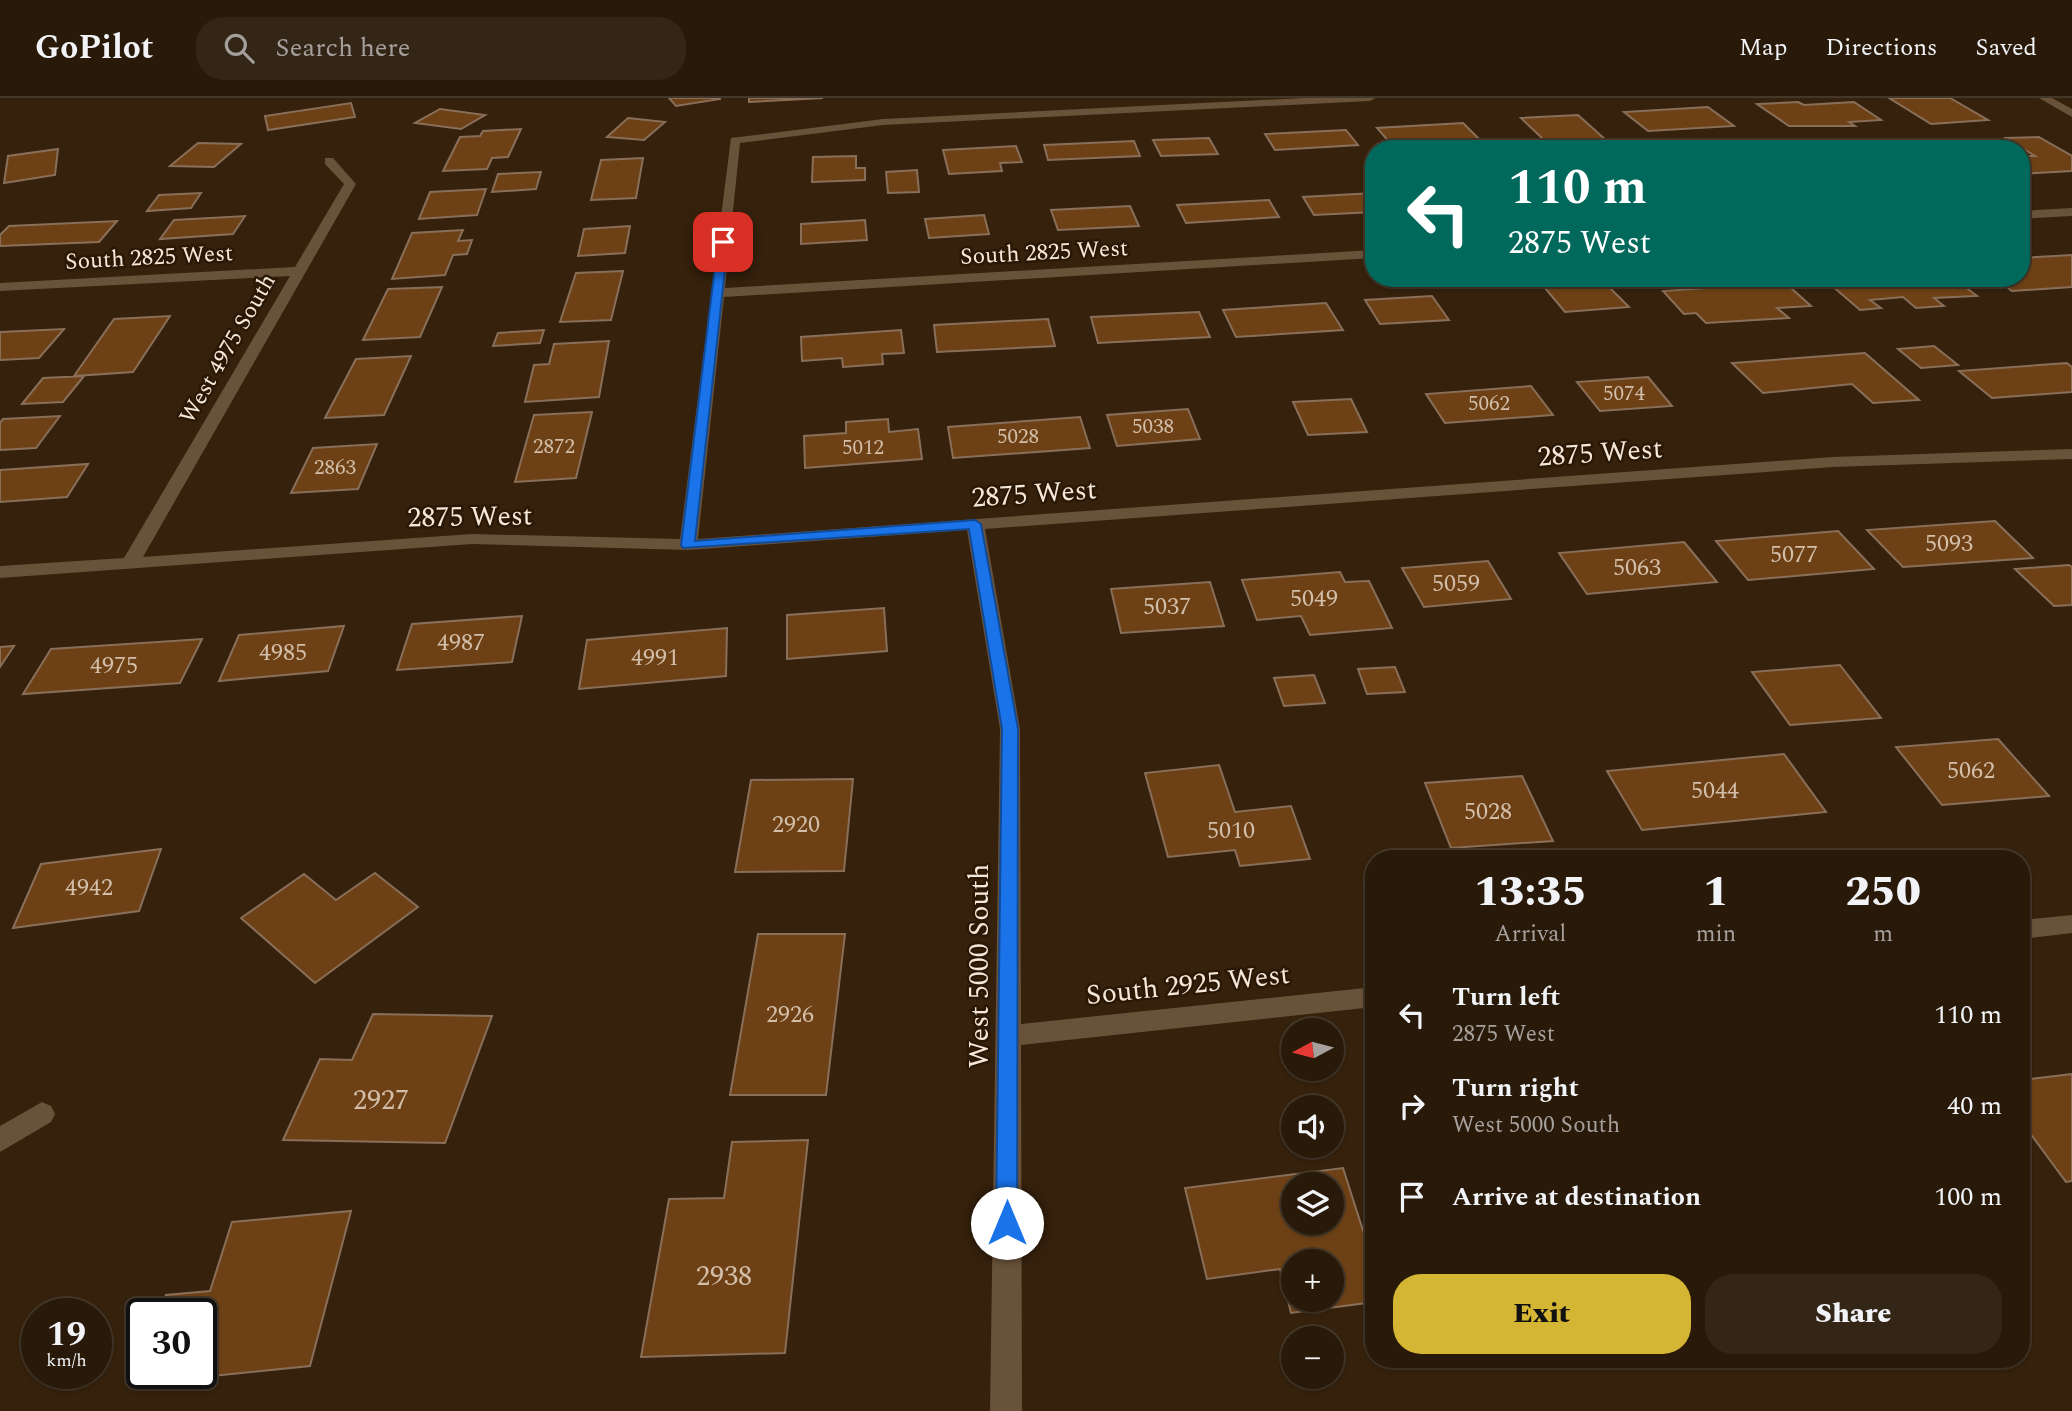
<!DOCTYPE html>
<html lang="en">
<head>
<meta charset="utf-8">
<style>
  body { margin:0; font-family:Spectral,serif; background:#342617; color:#f1f3f6; height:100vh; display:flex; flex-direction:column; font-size:26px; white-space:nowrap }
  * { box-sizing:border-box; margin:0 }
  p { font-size:23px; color:#a5a09c }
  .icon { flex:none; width:38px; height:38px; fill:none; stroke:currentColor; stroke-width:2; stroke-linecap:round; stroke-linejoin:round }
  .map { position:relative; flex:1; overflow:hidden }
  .details { position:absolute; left:1365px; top:752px; width:665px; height:518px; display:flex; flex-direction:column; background:#281909; border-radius:28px; box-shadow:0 2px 5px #0004,0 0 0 2px #44382a }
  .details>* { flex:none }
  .banner { position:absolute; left:1365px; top:42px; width:665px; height:147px; border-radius:28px; box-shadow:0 2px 5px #0004,0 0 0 2px #44382a; background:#00695c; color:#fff; overflow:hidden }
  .needle { width:46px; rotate:263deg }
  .fabs { position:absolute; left:1281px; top:920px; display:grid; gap:14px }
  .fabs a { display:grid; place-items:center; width:63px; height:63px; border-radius:50%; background:#281909; box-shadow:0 2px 5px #0004,0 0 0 2px #44382a; font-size:35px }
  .speed { position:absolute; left:21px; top:1200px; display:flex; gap:14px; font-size:35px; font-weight:700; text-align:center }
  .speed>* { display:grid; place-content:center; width:91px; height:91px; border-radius:50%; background:#281909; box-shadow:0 2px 5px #0004,0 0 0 2px #44382a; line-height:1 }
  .speed small { font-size:18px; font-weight:400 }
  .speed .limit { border:4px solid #111; border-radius:10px; background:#fff; color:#111 }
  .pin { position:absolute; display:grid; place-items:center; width:60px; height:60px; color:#fff; margin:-30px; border-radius:14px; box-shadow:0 4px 10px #0006 }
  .me { position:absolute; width:77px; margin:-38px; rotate:0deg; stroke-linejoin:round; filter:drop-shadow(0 0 5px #0008) }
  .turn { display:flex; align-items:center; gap:24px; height:147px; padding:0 28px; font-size:32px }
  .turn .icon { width:91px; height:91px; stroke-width:2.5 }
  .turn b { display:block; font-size:49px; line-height:60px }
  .eta { display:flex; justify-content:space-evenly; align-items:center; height:119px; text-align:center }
  .eta b { font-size:42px; font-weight:800; line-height:49px }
  .cta { display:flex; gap:14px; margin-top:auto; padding:14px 28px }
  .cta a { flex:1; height:80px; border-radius:28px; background:#d5b534; color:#111; font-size:28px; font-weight:800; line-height:80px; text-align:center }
  .cta a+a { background:#342617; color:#f1f3f6 }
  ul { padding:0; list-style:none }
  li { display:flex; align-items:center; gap:21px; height:91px; padding:0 28px }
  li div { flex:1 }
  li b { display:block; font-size:26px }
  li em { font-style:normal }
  header { display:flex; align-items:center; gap:42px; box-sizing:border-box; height:98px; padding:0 35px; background:#281909; border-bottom:2px solid #44382a }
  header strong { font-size:33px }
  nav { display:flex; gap:38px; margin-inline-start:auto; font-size:24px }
  .search { width:490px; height:63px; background:#342617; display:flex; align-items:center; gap:18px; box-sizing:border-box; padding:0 24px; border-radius:28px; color:#a5a09c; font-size:26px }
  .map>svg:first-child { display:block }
</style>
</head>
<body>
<header>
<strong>GoPilot</strong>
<div class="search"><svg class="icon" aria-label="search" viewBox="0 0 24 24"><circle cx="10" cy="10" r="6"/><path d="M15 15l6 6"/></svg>Search here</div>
<nav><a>Map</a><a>Directions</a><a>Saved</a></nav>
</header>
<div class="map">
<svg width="2072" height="1313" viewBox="0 0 2072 1313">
  <rect width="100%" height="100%" fill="#35210c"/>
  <!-- building -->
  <path fill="#6d4115" stroke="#896f5a" stroke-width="2" fill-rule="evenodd" d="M669,0H720V1L676,8Z
    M749,0H823L749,4Z
    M1889,0H1950L1988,22L1931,26Z
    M1798,4L1804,7L1854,4L1881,22L1849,24L1855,28H1789L1757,6Z
    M351,5L355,19L268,32L265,18Z
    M1708,9L1734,28L1648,33L1624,14Z
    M440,11L485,17L461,31L415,25Z
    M1578,17L1606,42L1547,45L1521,20Z
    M628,20L665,24L644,42L607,39Z
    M1463,25L1479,41L1391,46L1377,30Z
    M521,31L508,59L492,60L487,71L443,73L460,39L480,38L483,33Z
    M1346,32L1358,47L1275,52L1265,36Z
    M2039,39L2072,58V73L2021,76V58H2035L2006,40Z
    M1209,40L1218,56L1161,58L1153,42Z
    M1134,43L1140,58L1048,62L1044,47Z
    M198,45L241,46L214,69L170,68Z
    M1016,48L1022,64L1000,65L1002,73L949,76L943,52Z
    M58,51L55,77L4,85L8,58Z
    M856,58V70H865V82L812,84L813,59Z
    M643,60L636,100L591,102L601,62Z
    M917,72L919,94L888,95L886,74Z
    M541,74L536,91L492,94L498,76Z
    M486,91L477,117L419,121L430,94Z
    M201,95L191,110L147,113L159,97Z
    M1374,95V114L1314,117L1303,99Z
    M1269,102L1279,119L1186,125L1177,107Z
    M1130,108L1139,128L1058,132L1051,112Z
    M984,117L989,136L929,140L925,121Z
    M245,118L233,136L160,141L174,122Z
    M865,122L867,142L801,146V126Z
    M117,123L99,144L0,148V137L9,128Z
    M630,128L625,155L578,158L584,131Z
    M463,132L458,143L472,142L467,156L453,157L445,177L392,181L412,135Z
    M2072,157V189L2012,193L1995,180H2021V160Z
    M623,173L611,222L560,224L576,175Z
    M1698,180H1780L1811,208L1777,210L1789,220L1706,225L1696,215L1684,216L1663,193L1708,190Z
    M1823,180H1953L1977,198L1934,200L1944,208L1916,210L1903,199L1870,202L1881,210L1860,212Z
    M1606,186L1629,209L1565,214L1545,190Z
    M442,189L420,239L363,242L388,191Z
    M1432,198L1449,222L1380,226L1365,202Z
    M1326,205L1343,232L1236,239L1223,212Z
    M1199,214L1210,239L1098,245L1091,219Z
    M170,218L133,274L74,278L114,221Z
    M1048,221L1055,248L937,254L934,227Z
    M64,231L39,260L0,262V234Z
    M544,232L540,245L493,248L498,235Z
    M901,232L904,255L882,256L883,266L843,269L842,260L802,263L801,239Z
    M609,243L599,299L525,304L534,267L549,266L554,246Z
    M1934,248L1958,267L1921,270L1898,251Z
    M1865,255L1919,302L1873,305L1852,286L1763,295L1732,265Z
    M411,258L384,317L325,320L356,261Z
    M2067,265L2072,269V294L1992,300L1959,273Z
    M84,278L63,304L22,306L43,280Z
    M1648,279L1672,308L1600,313L1577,284Z
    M1531,288L1553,317L1445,325L1426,296Z
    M1351,301L1367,334L1308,337L1293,304Z
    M1188,311L1200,341L1117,348L1107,317Z
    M592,314L576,380L515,384L534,317Z
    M60,318L36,350L0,352V325L3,321Z
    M1080,319L1090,350L953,360L948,329Z
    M888,321L889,334L918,331L922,361L805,370L804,338L846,335V324Z
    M377,346L358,391L291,395L313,350Z
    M88,366L67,399L0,404V372Z
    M1995,423L2033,460L1903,469L1867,432Z
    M1838,433L1874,471L1748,482L1716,443Z
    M1684,444L1717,484L1587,496L1559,455Z
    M1488,463L1511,501L1424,509L1402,470Z
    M2069,467L2072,469V507L2054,508L2015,471Z
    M1340,474L1345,484L1369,483L1392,530L1310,537L1301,518L1257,522L1242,482Z
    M1210,484L1224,528L1121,535L1111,491Z
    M884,510L887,553L787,561V517Z
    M522,518L512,564L397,572L412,526Z
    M344,528L328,573L219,583L239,537Z
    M727,530L726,578L579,591L587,542Z
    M202,541L180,585L23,596L51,551Z
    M14,548L0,569V549Z
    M1840,567L1881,620L1790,627L1752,574Z
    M1395,569L1405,594L1367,596L1358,571Z
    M1314,577L1325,605L1284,608L1274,580Z
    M1998,641L2049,698L1942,707L1896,649Z
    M1784,656L1826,714L1642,732L1607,673Z
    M1219,667L1235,714L1291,708L1310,761L1240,768L1235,752L1168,759L1145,675Z
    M1522,678L1553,743L1451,750L1425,685Z
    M853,681L844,773L735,774L751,682Z
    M161,751L139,813L13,830L41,766Z
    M375,775L418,809L315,885L241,820L304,776L336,802Z
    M758,836H845L826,997H730Z
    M373,916L492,918L445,1045L283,1042L320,961L352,962Z
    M2072,976V1083L2066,1084L2021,1023V982Z
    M808,1042L785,1255L641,1259L669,1101L724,1100L732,1044Z
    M1343,1070L1374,1167V1204L1291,1215L1280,1171L1207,1181L1185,1090ZM1293,1087H1332V1125H1293ZM1293,1164H1332V1202H1293Z
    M351,1113L310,1268L133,1286L142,1263V1276H201V1216H159L166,1197L210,1193L232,1124Z"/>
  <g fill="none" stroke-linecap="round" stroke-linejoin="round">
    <!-- minor -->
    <path fill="#685239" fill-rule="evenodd" d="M1304,0H1375L1370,3L883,27L740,45L725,190L1374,152V160L724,199L698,441L1833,359L2072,351V361L1833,369L985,431L1020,631L1021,926L1374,889V909L1021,947L1022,1313H990L1000,631L967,432L688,452L472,446L0,480V468L124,460L290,178L0,193V185L295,169L344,86L325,66V60H333L356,86L143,459L472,436L680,441L731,40L883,21Z
      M2039,0H2052L2072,11V19Z
      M2072,110V118L2021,121V113Z
      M2072,817V835L2021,841V822Z
      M42,1004L51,1008L55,1016L51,1024L0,1054V1028Z"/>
  </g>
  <!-- route -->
  <path fill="#1a73e8" stroke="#114b97" stroke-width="2" d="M723,141L728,144L695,443L975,422L981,426L1018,631L1017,1125L1014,1132L1007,1135L999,1132L996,1125L1002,631L969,431L683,450L681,447L718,144Z"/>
  <g text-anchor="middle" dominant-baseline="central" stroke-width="5" stroke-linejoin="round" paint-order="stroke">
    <!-- far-number labels -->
    <g font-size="21" fill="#d3bea9">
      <text x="1624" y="296">5074</text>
      <text x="1489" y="306">5062</text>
      <text x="1153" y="329">5038</text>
      <text x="1018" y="339">5028</text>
      <text x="554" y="349">2872</text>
      <text x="863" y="350">5012</text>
      <text x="335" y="370">2863</text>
    </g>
    <!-- far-street labels -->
    <g font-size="23" fill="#f5e7da" stroke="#2b1804">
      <text transform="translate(1044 155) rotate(-3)">South 2825 West</text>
      <text transform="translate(149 160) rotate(-3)">South 2825 West</text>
      <text transform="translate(228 251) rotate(-60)">West 4975 South</text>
    </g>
    <!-- number labels -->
    <g font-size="24" fill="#d3bea9">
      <text x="1949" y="446">5093</text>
      <text x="1794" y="457">5077</text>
      <text x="1637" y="470">5063</text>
      <text x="1456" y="486">5059</text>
      <text x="1314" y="501">5049</text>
      <text x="1167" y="509">5037</text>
      <text x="461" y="545">4987</text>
      <text x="283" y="555">4985</text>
      <text x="655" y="560">4991</text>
      <text x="114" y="568">4975</text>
      <text x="1971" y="673">5062</text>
      <text x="1715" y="693">5044</text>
      <text x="1488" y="714">5028</text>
      <text x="796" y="727">2920</text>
      <text x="1231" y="733">5010</text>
      <text x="89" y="790">4942</text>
      <text x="790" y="917">2926</text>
    </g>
    <!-- street labels -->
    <g font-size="28" fill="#f5e7da" stroke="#2b1804">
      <text transform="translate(1600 355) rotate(-4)">2875 West</text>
      <text transform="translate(1034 396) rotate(-4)">2875 West</text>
      <text transform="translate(470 419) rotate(-1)">2875 West</text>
      <text transform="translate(979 868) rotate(-90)">West 5000 South</text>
      <text transform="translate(1188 887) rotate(-6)">South 2925 West</text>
    </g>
    <!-- near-number labels -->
    <g font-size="28" fill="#d3bea9">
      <text x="381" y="1002">2927</text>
      <text x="724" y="1178">2938</text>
    </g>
  </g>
</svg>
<div class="fabs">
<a><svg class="needle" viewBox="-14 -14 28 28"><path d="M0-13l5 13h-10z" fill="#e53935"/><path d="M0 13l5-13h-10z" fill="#a5a09c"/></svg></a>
<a><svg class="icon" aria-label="sound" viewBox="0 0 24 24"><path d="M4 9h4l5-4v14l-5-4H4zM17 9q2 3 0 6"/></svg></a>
<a><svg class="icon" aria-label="layers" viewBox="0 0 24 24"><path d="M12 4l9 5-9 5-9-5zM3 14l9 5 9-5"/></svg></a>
<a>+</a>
<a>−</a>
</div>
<div class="speed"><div>19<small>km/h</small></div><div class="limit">30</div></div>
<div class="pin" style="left:723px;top:144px;background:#d93025"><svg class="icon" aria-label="arrive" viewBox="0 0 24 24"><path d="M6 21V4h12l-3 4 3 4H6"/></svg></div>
<svg class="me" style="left:1007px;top:1125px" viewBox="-20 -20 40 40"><circle r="19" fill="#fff"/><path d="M0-13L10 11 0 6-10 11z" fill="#1a73e8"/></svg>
<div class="banner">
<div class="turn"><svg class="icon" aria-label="left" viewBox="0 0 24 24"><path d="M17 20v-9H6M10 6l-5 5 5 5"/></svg><div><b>110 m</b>2875 West</div></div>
</div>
<section class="details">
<div class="eta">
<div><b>13:35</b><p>Arrival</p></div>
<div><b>1</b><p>min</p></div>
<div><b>250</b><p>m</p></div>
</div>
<ul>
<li><svg class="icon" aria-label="left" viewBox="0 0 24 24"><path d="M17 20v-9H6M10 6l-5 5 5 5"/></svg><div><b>Turn left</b><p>2875 West</p></div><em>110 m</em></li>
<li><svg class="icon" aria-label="right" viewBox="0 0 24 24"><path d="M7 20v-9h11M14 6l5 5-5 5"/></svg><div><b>Turn right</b><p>West 5000 South</p></div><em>40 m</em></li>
<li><svg class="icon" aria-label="arrive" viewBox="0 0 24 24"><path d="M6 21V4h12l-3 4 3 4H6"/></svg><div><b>Arrive at destination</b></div><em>100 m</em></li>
</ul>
<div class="cta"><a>Exit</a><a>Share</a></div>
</section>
</div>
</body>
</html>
